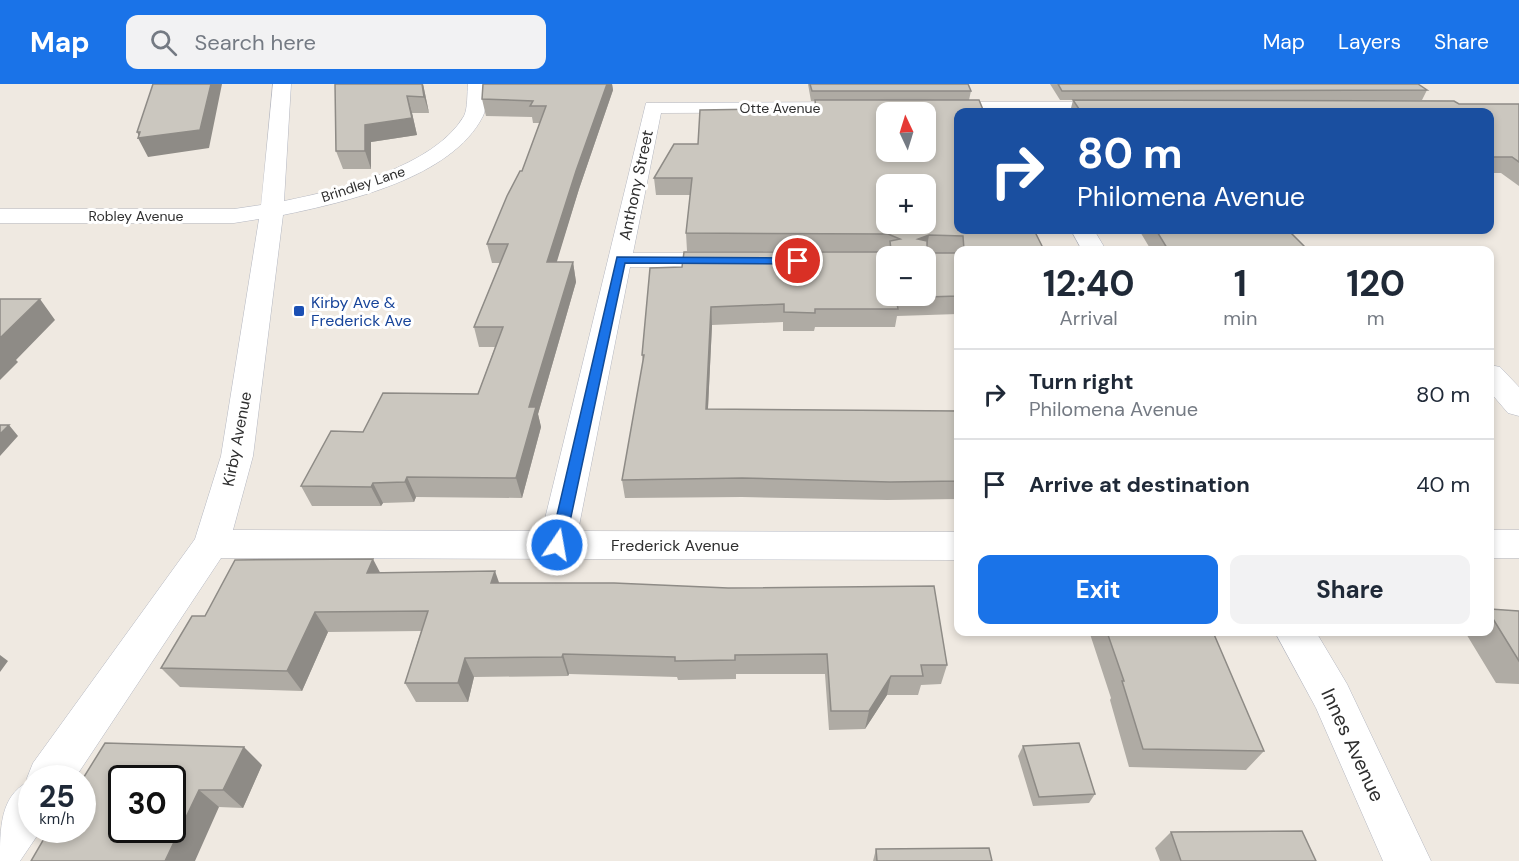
<!DOCTYPE html>
<html lang="en">
<head>
<meta charset="utf-8">
<style>
  body { margin:0; font-family:"DM Sans",sans-serif; background:#f2f2f3; color:#1f2937; height:100vh; display:flex; flex-direction:column; font-size:22px; white-space:nowrap }
  * { box-sizing:border-box; margin:0 }
  p { font-size:20px; color:#747a83 }
  .icon { flex:none; width:33px; height:33px; fill:none; stroke:currentColor; stroke-width:2; stroke-linecap:round; stroke-linejoin:round }
  .map { position:relative; flex:1; overflow:hidden }
  .panel { position:absolute; left:954px; top:162px; width:540px; height:390px; display:flex; flex-direction:column; background:#fff; border-radius:12px; box-shadow:0 3px 9px #0003 }
  .panel>* { flex:none }
  .guide { position:absolute; left:954px; top:24px; width:540px; height:126px; border-radius:12px; box-shadow:0 3px 9px #0003; background:#1a4fa0; color:#fff; overflow:hidden }
  .needle { width:39px; rotate:356deg }
  .fabs { position:absolute; left:876px; top:18px; display:grid; gap:12px }
  .fabs a { display:grid; place-items:center; width:60px; height:60px; border-radius:12px; background:#fff; box-shadow:0 3px 9px #0003; font-size:30px }
  .speed { position:absolute; left:18px; top:681px; display:flex; gap:12px; font-size:30px; font-weight:700; text-align:center }
  .speed>* { display:grid; place-content:center; width:78px; height:78px; border-radius:50%; background:#fff; box-shadow:0 3px 9px #0003; line-height:1 }
  .speed small { font-size:15px; font-weight:400 }
  .speed .limit { border:3px solid #111; border-radius:9px; background:#fff; color:#111 }
  .pin { position:absolute; display:grid; place-items:center; width:51px; height:51px; color:#fff; margin:-26px; border:3px solid #fff; border-radius:50%; box-shadow:0 2px 6px #0007 }
  .me { position:absolute; width:66px; margin:-33px; rotate:12deg; stroke-linejoin:round; filter:drop-shadow(0 0 4px #0008) }
  .turn { display:flex; align-items:center; gap:21px; height:126px; padding:0 24px; font-size:27px }
  .turn .icon { width:78px; height:78px; stroke-width:2.5 }
  .turn b { display:block; font-size:42px; line-height:51px }
  .eta { display:flex; justify-content:space-evenly; align-items:center; height:102px; text-align:center }
  .eta b { font-size:36px; font-weight:700; line-height:42px }
  .cta { display:flex; gap:12px; margin-top:auto; padding:12px 24px }
  .cta a { flex:1; height:69px; border-radius:12px; background:#1a73e8; color:#fff; font-size:24px; font-weight:700; line-height:69px; text-align:center }
  .cta a+a { background:#f2f2f3; color:#1f2937 }
  ul { padding:0; list-style:none }
  li { display:flex; align-items:center; gap:18px; height:90px; padding:0 24px; border-top:2px solid #e0e1e3 }
  li div { flex:1 }
  li b { display:block; font-size:22px }
  li em { font-style:normal }
  header { display:flex; align-items:center; gap:36px; box-sizing:border-box; height:84px; padding:0 30px; background:#1a73e8; color:#fff }
  header strong { font-size:28px }
  nav { display:flex; gap:33px; margin-inline-start:auto; font-size:21px }
  .search { width:420px; height:54px; background:#f2f2f3; display:flex; align-items:center; gap:15px; box-sizing:border-box; padding:0 21px; border-radius:12px; color:#747a83; font-size:22px }
  .map>svg:first-child { display:block }
</style>
</head>
<body>
<header>
<strong>Map</strong>
<div class="search"><svg class="icon" aria-label="search" viewBox="0 0 24 24"><circle cx="10" cy="10" r="6"/><path d="M15 15l6 6"/></svg>Search here</div>
<nav><a>Map</a><a>Layers</a><a>Share</a></nav>
</header>
<div class="map">
<svg width="1519" height="777" viewBox="0 0 1519 777">
  <rect width="100%" height="100%" fill="#efe9e1"/>
  <g fill="none" stroke-linecap="round" stroke-linejoin="round">
    <defs>
      <path id="minor" d="M273,0H291L284,117C339,106 434,83 464,32C468,24 467,9 468,0H486C486,9 487,24 483,32C452,94 346,118 283,131L253,372L233,446L542,447L646,19L860,18L867,20L870,24L867,28L661,29L633,169H729L738,171L741,176L738,181L729,183H630L578,447L958,448V476L221,474L75,694H32V746H41L20,777H0C0,745 0,712 28,698L27,694L33,679L195,455L221,372L259,135L234,139H0V125H234L261,121Z
        M939,18H1115L1122,20L1125,24L1120,28H932L929,24L932,20Z
        M1071,146H1094L1106,166H1082Z
        M1490,281L1500,283L1519,303V332L1508,329L1490,308Z
        M1490,446H1519V474H1490Z
        M1275,548H1316L1347,600L1431,777H1383L1316,624Z"/>
    </defs>
    <!-- minor casing -->
    <use href="#minor" stroke="#b4b7c1" stroke-width="1"/>
    <!-- minor -->
    <use href="#minor" fill="#fff" fill-rule="evenodd"/>
  </g>
  <!-- wall -->
  <path fill="#afaba4" d="M335,0H423L429,29H412L417,51L371,58V85H343L336,67Z
    M483,0H612L613,6L579,105L556,178H573L576,198L538,330L541,343L522,414L416,413L414,418L383,419L381,422H312L301,402L363,348L478,310L495,263H479L474,243L500,179H492L487,160L522,87L540,39H533L532,33L486,32L482,15Z
    M808,0H968L971,7L969,16L958,146H1039V148H1035L1044,166H958V169H928H958V230L897,232L895,243H815L814,247H783V238L712,241L708,325L958,327V415L887,416L742,413L625,414L622,396L643,279L642,271L682,183L888,168L687,167L686,149L690,111H656L654,94L698,60L814,24L815,17H811Z
    M1050,0H1418L1427,6L1422,16H1086L1459,20H1519V102L1501,89H1490V28H1070L1073,16H1060Z
    M1139,146H1288L1305,163L1312,166H1151Z
    M381,489L499,499L947,581L941,600L921,601L918,611H887L865,645L829,646L825,590H736V595L678,596L677,593L569,590L568,592L474,593L468,618H416L405,599L421,547L328,548L302,607L180,603L161,584L205,532Z
    M1490,525L1519,527V600L1496,599L1465,548H1490Z
    M1091,548H1213L1264,667L1246,686L1129,683L1110,616L1111,614L1090,550Z
    M1023,662L1095,710L1089,719L1033,722L1018,672Z
    M262,681L243,724L219,723L49,746Z
    M1171,748L1316,777H1160L1155,764Z
    M876,765L992,777H873Z"/>
  <!-- shaded-wall -->
  <path fill="#8e8b86" d="M211,0H222L209,64L148,73L138,54H140L137,48Z
    M422,0H423L429,29L424,13Z
    M607,0H612L613,6L579,105L551,197L547,178L576,87Z
    M407,12L412,29L417,51L371,58V85L365,67V41Z
    M929,151L926,169L918,155Z
    M573,178L576,198L538,330L541,343L522,414L516,394L529,323Z
    M40,215L55,236L16,276L18,278L0,296V254Z
    M711,223L712,241L707,343L706,325Z
    M9,341L18,352L0,372V350Z
    M407,393L416,413L414,418L405,398Z
    M373,399L383,419L381,422L371,403Z
    M373,475L384,496L367,489Z
    M495,487L502,507L491,499Z
    M315,528L328,548L302,607L287,587Z
    M563,570L569,590L568,592L562,573Z
    M0,571L8,577L0,588Z
    M465,574L474,593L468,618L458,599Z
    M891,592L887,611L865,645L869,627Z
    M244,663L262,681L243,724L223,706Z
    M199,706L219,723L195,777H165Z"/>
  <!-- building -->
  <path fill="#cbc7bf" stroke="#8e8b86" stroke-width="1.5" fill-rule="evenodd" d="M153,0H211L200,46L138,54L140,48H137Z
    M335,0H422L424,13L407,12L412,34L365,41V67H336Z
    M483,0H607L576,87L547,178H573L529,323H536L516,394L407,393L405,398L373,399L371,403L301,402L331,347L363,348L383,309L478,310L503,243H474L508,160H487L507,112L520,87H522L546,22H530L533,17L482,15Z
    M810,0H968L971,7H812Z
    M1058,0H1418L1427,6L1062,7Z
    M815,16H979L984,28H958V146H1034L1044,166H964L963,152L929,151L918,155L927,157V167L929,169H958V212L896,214L898,225H815V229L784,228V220L711,223L706,325L958,327V397L890,398L742,394L622,396L644,271H642L650,184L682,183L684,168H888L891,166L890,157L900,155L888,150L686,149L692,94H654L674,60H698L700,26L816,24ZM886,28H926V68H886ZM886,100H926V140H886ZM886,172H926V212H886Z
    M1073,16L1454,17L1459,20H1519V78L1512,73H1490V28H1081Z
    M1156,146H1288L1305,163H1309L1312,166H1172L1170,164H1167Z
    M0,215H40L0,254Z
    M0,341H9L0,350Z
    M373,475L367,489L495,487L491,499H614L728,504L934,502L947,581H921L923,592H891L869,627H831L827,570L735,571V576L675,577V573L563,570L562,573L465,574L458,599H405L428,527L315,528L287,587L161,584L192,532H205L235,476Z
    M1490,525L1519,527V577L1490,530Z
    M1107,548H1213L1264,667L1143,665L1122,597H1124Z
    M105,659L244,663L223,706H199L165,777H31L49,746H82V696ZM122,694H172V746H122Z
    M1079,659L1095,710L1039,713L1023,662Z
    M1302,747L1316,777H1181L1171,748Z
    M989,764L992,777H877L876,765Z"/>
  <!-- route -->
  <path fill="#1a73e8" stroke="#114b97" stroke-width="1.5" d="M617,173L798,174L803,177L798,180L625,179L565,461L562,465H552L550,461Z"/>
  <!-- markers -->
  <rect fill="#1a4fb4" stroke="#fff" stroke-width="2" x="293" y="221" width="12" height="12" rx="3"/>
  <g text-anchor="middle" dominant-baseline="central" stroke-width="6" stroke-linejoin="round" paint-order="stroke">
    <!-- far-street labels -->
    <g font-size="14" fill="#2e2e2e" stroke="#fff">
      <text x="780" y="24">Otte Avenue</text>
      <text transform="translate(363 100) rotate(-18)">Brindley Lane</text>
      <text x="136" y="132">Robley Avenue</text>
    </g>
    <!-- street labels -->
    <g font-size="16" fill="#2e2e2e" stroke="#fff">
      <text transform="translate(636 101) rotate(-78)">Anthony Street</text>
      <text transform="translate(237 355) rotate(-79)">Kirby Avenue</text>
      <text x="675" y="461">Frederick Avenue</text>
    </g>
    <!-- transit labels -->
    <g font-size="16" fill="#164399" stroke="#fff" text-anchor="start">
      <text x="311" y="218">Kirby Ave &amp;<tspan x="311" dy="18">Frederick Ave</tspan></text>
    </g>
    <!-- near-street labels -->
    <g font-size="20" fill="#2e2e2e" stroke="#fff">
      <text transform="translate(1353 661) rotate(65)">Innes Avenue</text>
    </g>
  </g>
</svg>
<div class="fabs">
<a><svg class="needle" viewBox="-14 -14 28 28"><path d="M0-13l5 13h-10z" fill="#e53935"/><path d="M0 13l5-13h-10z" fill="#747a83"/></svg></a>
<a>+</a>
<a>−</a>
</div>
<div class="speed"><div>25<small>km/h</small></div><div class="limit">30</div></div>
<div class="pin" style="left:798px;top:177px;background:#d93025"><svg class="icon" aria-label="arrive" viewBox="0 0 24 24"><path d="M6 21V4h12l-3 4 3 4H6"/></svg></div>
<svg class="me" style="left:557px;top:461px" viewBox="-20 -20 40 40"><circle r="17" fill="#1a73e8" stroke="#fff" stroke-width="3"/><path d="M0-11L8 9 0 5-8 9z" fill="#fff"/></svg>
<div class="guide">
<div class="turn"><svg class="icon" aria-label="right" viewBox="0 0 24 24"><path d="M7 20v-9h11M14 6l5 5-5 5"/></svg><div><b>80 m</b>Philomena Avenue</div></div>
</div>
<section class="panel">
<div class="eta">
<div><b>12:40</b><p>Arrival</p></div>
<div><b>1</b><p>min</p></div>
<div><b>120</b><p>m</p></div>
</div>
<ul>
<li><svg class="icon" aria-label="right" viewBox="0 0 24 24"><path d="M7 20v-9h11M14 6l5 5-5 5"/></svg><div><b>Turn right</b><p>Philomena Avenue</p></div><em>80 m</em></li>
<li><svg class="icon" aria-label="arrive" viewBox="0 0 24 24"><path d="M6 21V4h12l-3 4 3 4H6"/></svg><div><b>Arrive at destination</b></div><em>40 m</em></li>
</ul>
<div class="cta"><a>Exit</a><a>Share</a></div>
</section>
</div>
</body>
</html>
